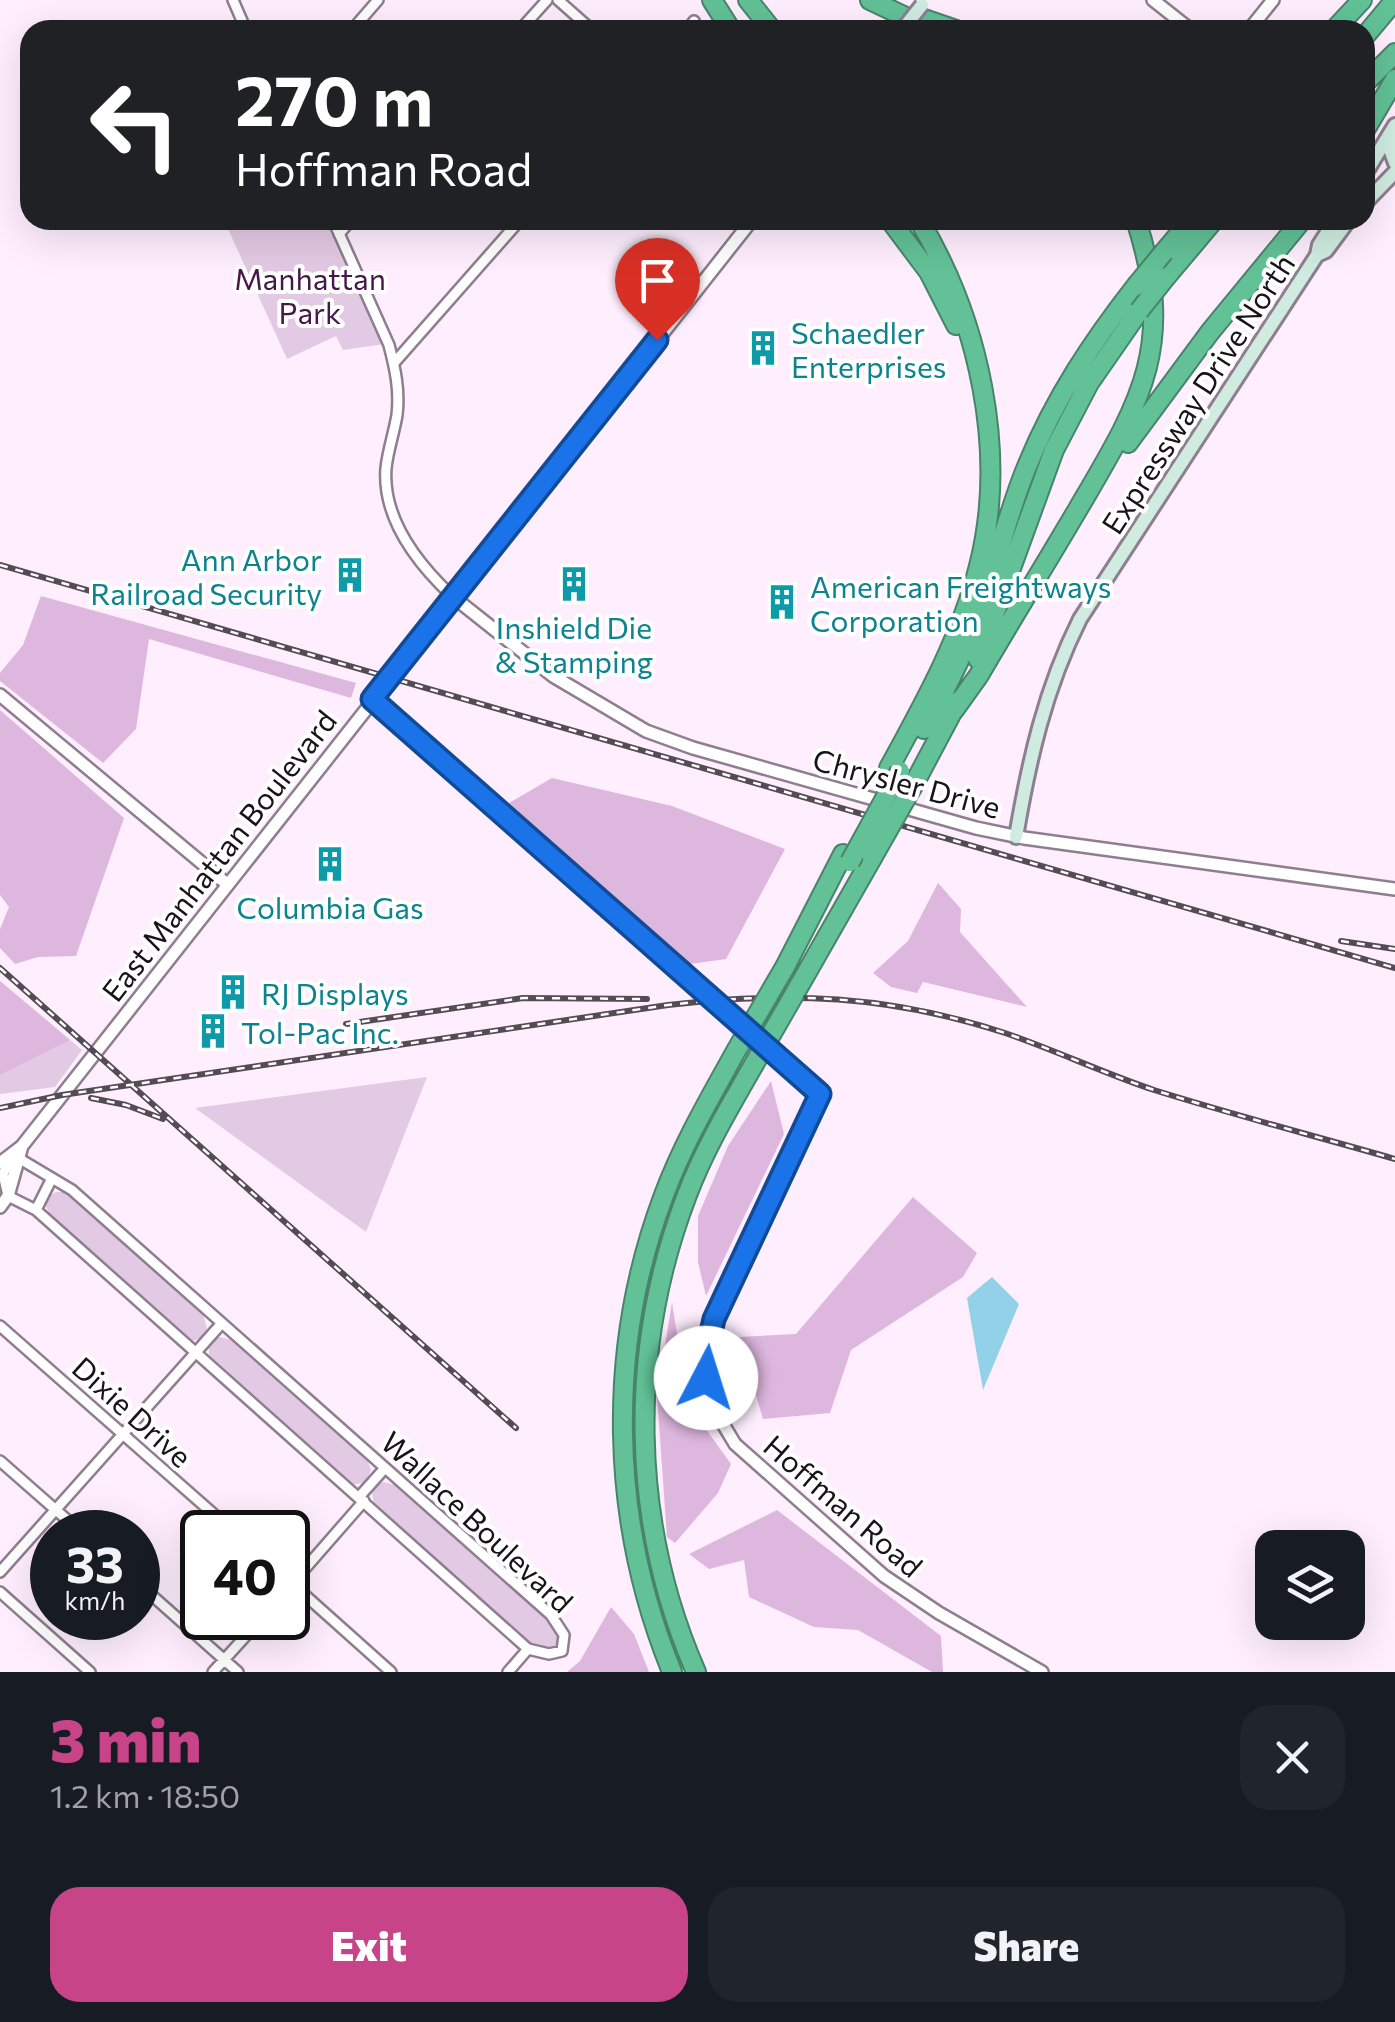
<!DOCTYPE html>
<html lang="en">
<head>
<meta charset="utf-8">
<style>
  body { margin:0; font-family:Commissioner,sans-serif; background:#20242c; color:#f1f3f6; height:100vh; display:flex; flex-direction:column; font-size:38px; white-space:nowrap }
  * { box-sizing:border-box; margin:0 }
  p { font-size:32px; color:#9ea1a6 }
  .icon { flex:none; width:55px; height:55px; fill:none; stroke:currentColor; stroke-width:2; stroke-linecap:round; stroke-linejoin:round }
  .map { position:relative; height:1672px; overflow:hidden }
  .panel { display:flex; flex-direction:column; background:#171b24; flex:1 }
  .panel>* { flex:none }
  .hud { position:absolute; left:20px; top:20px; width:1355px; height:210px; border-radius:30px; box-shadow:0 10px 40px #0002; background:#202124; color:#fff; overflow:hidden }
  .buttons { position:absolute; left:1255px; top:1530px; display:grid; gap:20px }
  .buttons a { display:grid; place-items:center; width:110px; height:110px; border-radius:20px; background:#171b24; box-shadow:0 10px 40px #0002; font-size:50px }
  .speed { position:absolute; left:30px; top:1510px; display:flex; gap:20px; font-size:50px; font-weight:700; text-align:center }
  .speed>* { display:grid; place-content:center; width:130px; height:130px; border-radius:50%; background:#171b24; box-shadow:0 10px 40px #0002; line-height:1 }
  .speed small { font-size:25px; font-weight:400 }
  .speed .limit { border:5px solid #111; border-radius:15px; background:#fff; color:#111 }
  .pin { position:absolute; display:grid; place-items:center; width:85px; height:85px; color:#fff; margin:-102px -42px; border-radius:50% 50% 50% 0; rotate:-45deg; box-shadow:0 0 10px #0007 }
  .pin .icon { rotate:45deg }
  .me { position:absolute; width:110px; margin:-55px; rotate:5deg; stroke-linejoin:round; filter:drop-shadow(0 0 8px #0008) }
  .turn { display:flex; align-items:center; gap:35px; height:210px; padding:0 50px; font-size:45px }
  .turn .icon { width:130px; height:130px; stroke-width:2.5 }
  .turn b { display:block; font-size:70px; line-height:85px }
  .round { display:grid; place-items:center; flex:none; width:105px; height:105px; border-radius:30px; background:#20242c }
  .head { display:flex; align-items:center; justify-content:space-between; height:170px; padding:0 50px }
  h1 { font-size:60px; font-weight:800; line-height:75px; color:#c84488 }
  .action { display:flex; gap:20px; margin-top:auto; padding:20px 50px }
  .action a { flex:1; height:115px; border-radius:30px; background:#c84488; color:#fff; font-size:40px; font-weight:800; line-height:115px; text-align:center }
  .action a+a { background:#20242c; color:#f1f3f6 }
  .map>svg:first-child { display:block }
</style>
</head>
<body>
<div class="map">
<svg width="1395" height="1672" viewBox="0 0 1395 1672">
  <rect width="100%" height="100%" fill="#feeefe"/>
  <!-- green -->
  <path fill="#e3cae4" d="M224,220H328L385,344L343,350L336,336L287,359Z
    M0,981L82,1050L55,1087L0,1094Z
    M427,1077L366,1232L195,1108Z
    M56,1192H64L75,1199L202,1311L207,1328L202,1338L192,1341L185,1338L54,1221L45,1205L50,1195Z
    M219,1337L234,1340L366,1457L371,1470L366,1482L353,1485L343,1480L209,1359V1343Z
    M384,1482L398,1486L551,1623L560,1639L558,1646L552,1650L528,1643L375,1508L372,1493L377,1485Z"/>
  <!-- forest -->
  <path fill="#deb7df" d="M41,596L356,683L351,698L149,639L136,729L103,763L0,681V673L23,645Z
    M0,710L124,818L76,956L38,957L15,964L0,948V929L9,907L0,895Z
    M552,778L672,806L785,849L726,959L690,964L509,803Z
    M938,883L961,909L960,932L1027,1007L923,982L917,993L891,987L873,973L908,941Z
    M0,981L70,1040L0,1075Z
    M771,1081L784,1134L706,1296L698,1262V1216L728,1146Z
    M913,1197L977,1253L963,1277L851,1350L830,1413L763,1419L739,1337L796,1334Z
    M672,1302L681,1360L698,1418L731,1464L718,1493L675,1543L667,1537L657,1396Z
    M777,1510L941,1636L943,1672H932L858,1630L814,1627L749,1597L744,1560L709,1569L689,1554Z
    M611,1607L634,1634L649,1672H567L580,1661Z"/>
  <!-- water -->
  <path fill="#92d1e7" d="M992,1277L1019,1304L983,1390L967,1298Z"/>
  <g fill="none" stroke-linecap="round" stroke-linejoin="round">
    <defs>
      <path id="minor" d="M233,0L246,30
        M558,0L592,30
        M352,30L378,0
        M520,30L547,0
        M687,30L694,21
        M333,220L389,345C395,368 400,390 397,415C394,433 388,450 386,468C382,519 418,564 452,596
        M339,234L351,220
        M394,363L520,220
        M13,1154L3,1174L8,1196L36,1210L528,1649L549,1654L562,1651L564,1635L551,1615L72,1190L20,1159
        M36,1210L52,1178
        M0,1326L234,1532
        M0,1461L81,1532
        M359,1497L385,1468
        M0,1572L222,1323
        M288,1580L391,1672
        M138,1583L238,1672
        M288,1588L364,1501
        M0,1592L90,1672
        M213,1672L262,1618
        M508,1672L528,1649"/>
      <path id="tertiary" d="M1153,0L1191,30
        M1249,30L1273,0
        M452,596L553,676L646,731L693,748L976,828L1024,838L1395,889
        M0,695L227,884
        M372,699L820,1094L714,1319L705,1360L714,1409L735,1444L884,1576L939,1613L1042,1672
        M0,1163L22,1146L752,220
        M0,1207L8,1196L22,1146"/>
      <path id="secondary" d="M1395,138L1391,152L1395,163
        M1365,174L1395,125
        M1365,203L1395,172
        M1317,255L1326,251L1349,220
        M1016,837C1029,760 1045,689 1080,619L1317,255L1319,245L1335,220"/>
      <path id="motorway" d="M712,0L731,30
        M748,0L772,30
        M870,0L933,30
        M921,18L956,30
        M1334,30L1362,0
        M1365,36L1395,0
        M1365,83L1395,53
        M1365,130L1395,79
        M890,220L929,272L956,325
        M1164,252L1191,220
        M1166,277L1214,220
        M1128,443L1210,332L1302,220
        M978,659L1054,450L1089,383L1139,311
        M954,710L979,675C1011,620 1045,565 1078,509C1140,403 1177,347 1136,220
        M924,729C945,690 965,652 980,610C997,562 1008,511 1028,464C1055,398 1093,341 1136,286
        M889,768C924,704 961,638 979,566C1008,452 979,320 919,220
        M914,784L958,701
        M785,967L843,854
        M795,993L872,858
        M672,1672C610,1520 606,1349 664,1195C683,1144 710,1098 736,1051
        M696,1672C630,1521 628,1349 687,1195C704,1150 729,1108 753,1066"/>
    </defs>
    <!-- minor casing -->
    <use href="#minor" stroke="#8e7e8f" stroke-width="14"/>
    <!-- tertiary casing -->
    <use href="#tertiary" stroke="#8e7e8f" stroke-width="16"/>
    <!-- secondary casing -->
    <use href="#secondary" stroke="#8e7e8f" stroke-width="18"/>
    <!-- motorway casing -->
    <use href="#motorway" stroke="#48846b" stroke-width="22"/>
    <!-- minor -->
    <use href="#minor" stroke="#fff" stroke-width="9"/>
    <!-- tertiary -->
    <use href="#tertiary" stroke="#fff" stroke-width="11"/>
    <!-- secondary -->
    <use href="#secondary" stroke="#d0ece0" stroke-width="12"/>
    <!-- motorway -->
    <use href="#motorway" stroke="#62c197" stroke-width="18"/>
    <defs>
      <path id="rail" d="M0,565L1395,968
        M1341,941L1395,949
        M0,968L516,1428
        M346,1024L523,998L647,999
        M91,1098L126,1105L163,1119
        M0,1108L62,1095L668,1005C788,991 889,995 1005,1033C1055,1050 1103,1073 1154,1090C1234,1115 1315,1136 1395,1159"/>
    </defs>
    <!-- rail casing -->
    <use href="#rail" stroke="#544b54" stroke-width="6"/>
    <!-- rail -->
    <use href="#rail" stroke="#fff" stroke-width="2.5" stroke-dasharray="8" stroke-linecap="butt"/>
    <defs>
      <path id="secondary-bridge" d="M902,30L922,5"/>
      <path id="motorway-bridge" d="M1136,286L1164,252
        M1139,311L1166,277
        M872,858L914,784
        M850,862L900,771
        M736,1051L785,967
        M753,1066L795,993"/>
    </defs>
    <!-- secondary-bridge casing -->
    <use href="#secondary-bridge" stroke="#8e7e8f" stroke-width="18" stroke-linecap="butt"/>
    <!-- motorway-bridge casing -->
    <use href="#motorway-bridge" stroke="#48846b" stroke-width="22" stroke-linecap="butt"/>
    <!-- secondary-bridge -->
    <use href="#secondary-bridge" stroke="#d0ece0" stroke-width="12"/>
    <!-- motorway-bridge -->
    <use href="#motorway-bridge" stroke="#62c197" stroke-width="18"/>
  </g>
  <g fill="none" stroke-linecap="round" stroke-linejoin="round">
    <defs>
      <path id="route" d="M657,340L372,699L820,1094L714,1319L705,1360L706,1378"/>
    </defs>
    <!-- route casing -->
    <use href="#route" stroke="#114b97" stroke-width="25"/>
    <!-- route -->
    <use href="#route" stroke="#1a73e8" stroke-width="18"/>
  </g>
  <!-- icons -->
  <defs>
    <symbol id="building-bare" viewBox="-9 -9 18 18"><path d="M-4-6H4V6H1V3H-1V6H-4ZM-2.5-4.3h1.7v1.8h-1.7ZM.8-4.3h1.7v1.8H.8ZM-2.5-1h1.7V.8h-1.7ZM.8-1h1.7V.8H.8Z" fill="#0f9aa8" stroke="#fff" stroke-width="2.5" paint-order="stroke"/></symbol>
  </defs>
  <g fill-rule="evenodd">
    <use href="#building-bare" x="738" y="323" width="50" height="50"/>
    <use href="#building-bare" x="325" y="550" width="50" height="50"/>
    <use href="#building-bare" x="549" y="559" width="50" height="50"/>
    <use href="#building-bare" x="757" y="577" width="50" height="50"/>
    <use href="#building-bare" x="305" y="839" width="50" height="50"/>
    <use href="#building-bare" x="208" y="967" width="50" height="50"/>
    <use href="#building-bare" x="188" y="1006" width="50" height="50"/>
  </g>
  <g text-anchor="middle" dominant-baseline="central" stroke-width="8" stroke-linejoin="round" paint-order="stroke">
    <!-- park labels -->
    <g font-size="30" fill="#461749" stroke="#fff">
      <text x="310" y="277">Manhattan<tspan x="310" dy="34">Park</tspan></text>
    </g>
    <!-- culture labels -->
    <g font-size="30" fill="#0d838f" stroke="#fff" text-anchor="start">
      <text x="791" y="331">Schaedler<tspan x="791" dy="34">Enterprises</tspan></text>
      <text x="322" y="558" text-anchor="end">Ann Arbor<tspan x="322" dy="34">Railroad Security</tspan></text>
      <text x="810" y="585">American Freightways<tspan x="810" dy="34">Corporation</tspan></text>
      <text x="574" y="626" text-anchor="middle">Inshield Die<tspan x="574" dy="34">&amp; Stamping</tspan></text>
      <text x="330" y="906" text-anchor="middle">Columbia Gas</text>
      <text x="261" y="992">RJ Displays</text>
      <text x="241" y="1031">Tol-Pac Inc.</text>
    </g>
    <!-- street labels -->
    <g font-size="30" fill="#191319" stroke="#fff">
      <text transform="translate(1197 393) rotate(-57)">Expressway Drive North</text>
      <text transform="translate(907 782) rotate(15)">Chrysler Drive</text>
      <text transform="translate(218 855) rotate(-52)">East Manhattan Boulevard</text>
      <text transform="translate(133 1411) rotate(42)">Dixie Drive</text>
      <text transform="translate(844 1505) rotate(41)">Hoffman Road</text>
      <text transform="translate(478 1521) rotate(43)">Wallace Boulevard</text>
    </g>
  </g>
</svg>
<div class="buttons">
<a><svg class="icon" aria-label="layers" viewBox="0 0 24 24"><path d="M12 4l9 5-9 5-9-5zM3 14l9 5 9-5"/></svg></a>
</div>
<div class="speed"><div>33<small>km/h</small></div><div class="limit">40</div></div>
<div class="pin" style="left:657px;top:340px;background:#d93025"><svg class="icon" aria-label="arrive" viewBox="0 0 24 24"><path d="M6 21V4h12l-3 4 3 4H6"/></svg></div>
<svg class="me" style="left:706px;top:1378px" viewBox="-20 -20 40 40"><circle r="19" fill="#fff"/><path d="M0-13L10 11 0 6-10 11z" fill="#1a73e8"/></svg>
<div class="hud">
<div class="turn"><svg class="icon" aria-label="left" viewBox="0 0 24 24"><path d="M17 20v-9H6M10 6l-5 5 5 5"/></svg><div><b>270 m</b>Hoffman Road</div></div>
</div>
</div>
<section class="panel">
<div class="head"><div><h1>3 min</h1><p>1.2 km · 18:50</p></div><a class="round"><svg class="icon" aria-label="close" viewBox="0 0 24 24"><path d="M6 6l12 12M18 6L6 18"/></svg></a></div>
<div class="action"><a>Exit</a><a>Share</a></div>
</section>
</body>
</html>
